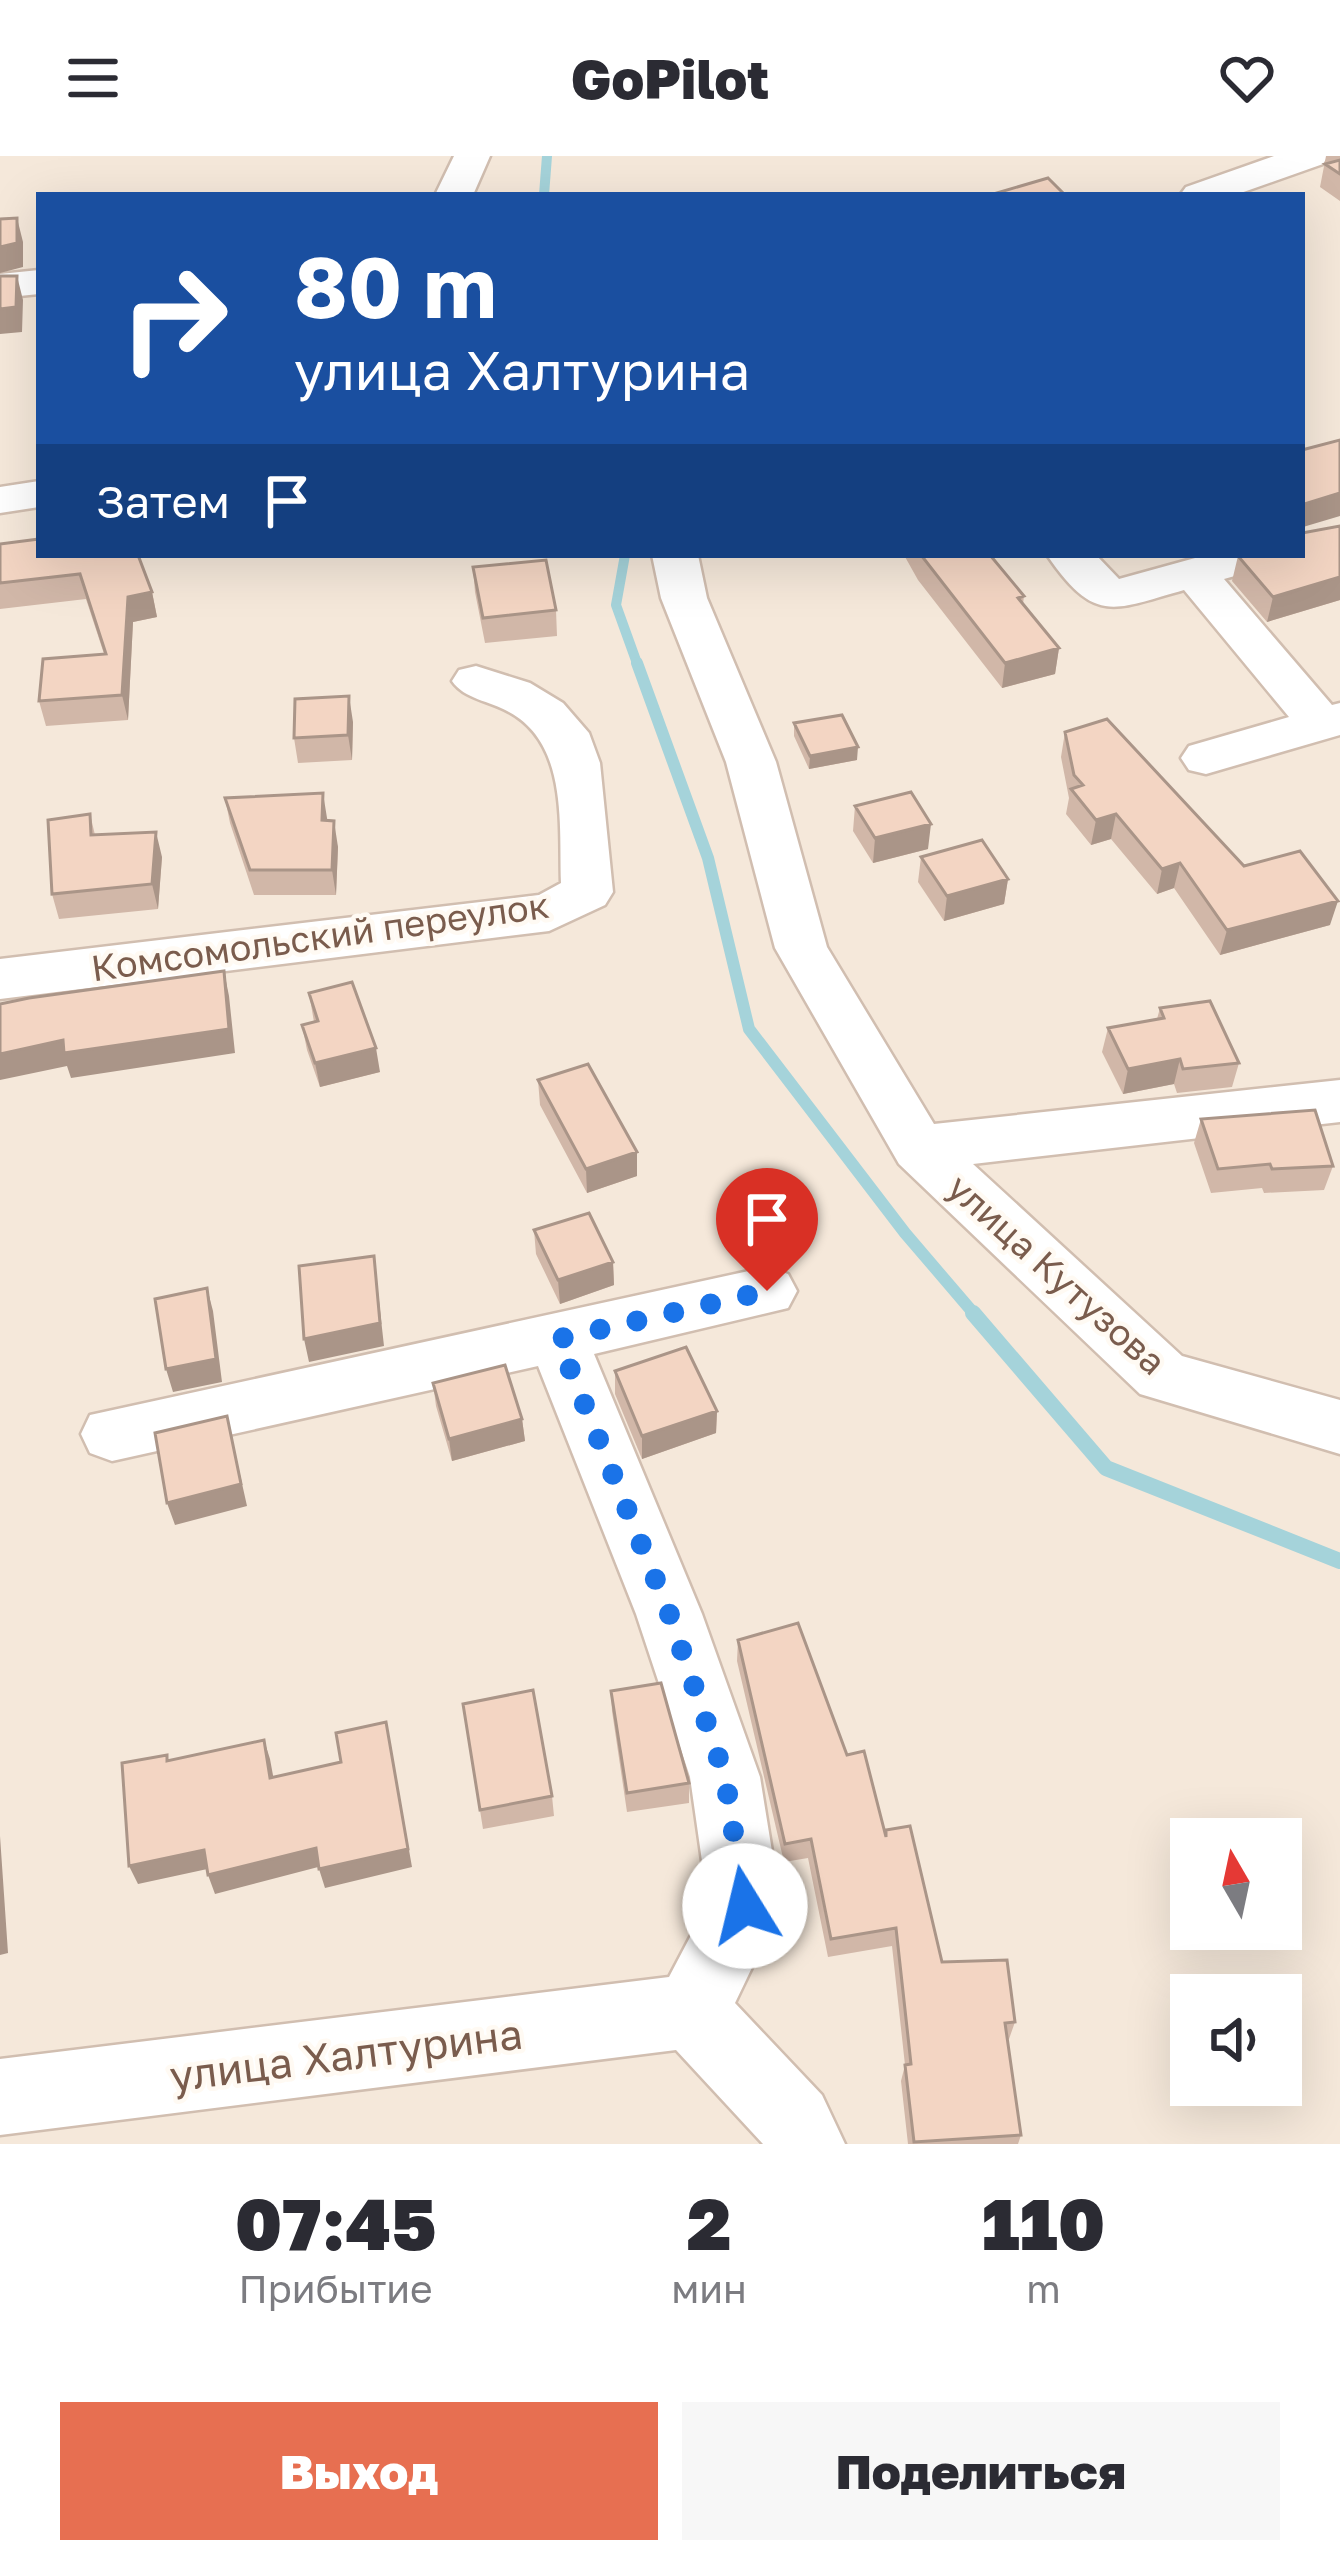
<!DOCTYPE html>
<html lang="ru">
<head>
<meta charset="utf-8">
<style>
  body { margin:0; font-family:"Golos Text",sans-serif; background:#f7f7f7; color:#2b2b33; height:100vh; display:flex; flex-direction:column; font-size:45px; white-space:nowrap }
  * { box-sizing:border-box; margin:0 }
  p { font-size:39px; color:#7c7c81 }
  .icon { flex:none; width:66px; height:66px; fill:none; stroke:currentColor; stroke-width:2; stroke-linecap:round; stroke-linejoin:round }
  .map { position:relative; height:1988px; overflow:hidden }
  .drawer { display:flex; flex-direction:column; background:#fff; flex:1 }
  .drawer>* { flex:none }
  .banner { position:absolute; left:36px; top:36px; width:1269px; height:366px; border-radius:0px; box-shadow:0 12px 48px #0002; background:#1a4fa0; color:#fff; overflow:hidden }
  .needle { width:78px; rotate:351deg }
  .fabs { position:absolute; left:1170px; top:1662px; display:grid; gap:24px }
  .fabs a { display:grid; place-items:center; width:132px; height:132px; border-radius:0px; background:#fff; box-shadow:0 12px 48px #0002; font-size:60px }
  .pin { position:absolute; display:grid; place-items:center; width:102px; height:102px; color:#fff; margin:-123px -51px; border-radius:50% 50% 50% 0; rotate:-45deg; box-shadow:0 0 12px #0007 }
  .pin .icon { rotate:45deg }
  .me { position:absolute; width:132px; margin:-66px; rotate:351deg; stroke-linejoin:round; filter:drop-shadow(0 0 9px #0008) }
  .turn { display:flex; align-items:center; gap:42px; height:252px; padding:0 60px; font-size:54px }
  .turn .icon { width:156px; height:156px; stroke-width:2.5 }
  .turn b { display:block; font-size:84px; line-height:102px }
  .then { display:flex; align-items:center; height:114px; padding:0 60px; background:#0003; gap:24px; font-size:45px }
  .eta { display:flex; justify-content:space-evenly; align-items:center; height:204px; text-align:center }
  .eta b { font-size:72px; font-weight:800; line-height:84px }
  .primary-button { display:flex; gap:24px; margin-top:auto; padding:24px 60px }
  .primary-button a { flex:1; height:138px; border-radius:0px; background:#e76f51; color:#fff; font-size:48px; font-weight:800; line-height:138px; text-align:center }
  .primary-button a+a { background:#f7f7f7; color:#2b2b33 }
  header { display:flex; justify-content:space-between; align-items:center; height:156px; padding:0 60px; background:#fff; font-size:54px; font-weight:800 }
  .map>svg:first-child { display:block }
</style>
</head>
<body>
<header><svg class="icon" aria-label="menu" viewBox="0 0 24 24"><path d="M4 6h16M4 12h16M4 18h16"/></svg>GoPilot<svg class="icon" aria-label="heart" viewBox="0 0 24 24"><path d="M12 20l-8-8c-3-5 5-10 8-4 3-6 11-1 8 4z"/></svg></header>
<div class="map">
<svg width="1340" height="1988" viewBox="0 0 1340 1988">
  <rect width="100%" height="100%" fill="#fdf6ec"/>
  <!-- residential -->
  <path fill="#f5e8da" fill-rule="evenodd" d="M0,0H1340V1988H0ZM39,39H1302V399H39ZM1191,1683H1281V1773H1191ZM1191,1839H1281V1929H1191Z"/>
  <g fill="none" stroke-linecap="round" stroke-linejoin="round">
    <!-- stream-far2 -->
    <path stroke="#a5d3da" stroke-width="10" d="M544,39L547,0
      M625,399L616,449L638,510"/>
    <!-- stream-far1 -->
    <path stroke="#a5d3da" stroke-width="12" d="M637,507L708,702L749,873L905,1077L976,1160"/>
    <!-- stream -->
    <path stroke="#a5d3da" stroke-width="16" d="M973,1157L1106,1312L1340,1405"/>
    <defs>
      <path id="minor" d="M454,0H490L473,39H435Z
        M1274,0H1328L1323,8L1235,39H1180L1186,31Z
        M39,114V138L0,142V118Z
        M39,325V351L0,357V331Z
        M652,399H698L707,442L776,606L827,791L934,968L1340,924V966L973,1008L1182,1200L1340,1244V1298L1140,1238L899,1008L775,792L726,606L661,442Z
        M1047,399H1096L1119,423L1206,399H1281L1274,409L1224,423L1332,549L1340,547V579L1206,618L1189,614L1181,602L1189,590L1289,561L1184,434C1113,454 1095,469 1047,399Z
        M476,510L530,527L563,547L589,577L600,607L613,736L605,749L549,775L0,843V803L539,739L561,727C559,668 568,588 509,556C490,545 464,543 452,525L459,514Z
        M767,1111L788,1118L797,1135L788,1152L594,1198L702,1458L760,1621L781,1751L735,1847L822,1939L845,1988H763L676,1894L0,1979V1903L669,1821L708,1747L690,1621L636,1458L538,1210L112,1305L90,1297L81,1278L90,1259Z"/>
    </defs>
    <!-- minor casing -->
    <use href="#minor" stroke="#d1beb0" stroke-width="5"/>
    <!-- minor -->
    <use href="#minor" fill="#fff" fill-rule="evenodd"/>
  </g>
  <!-- wall -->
  <path fill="#d1b7a8" d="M1326,0H1340V45L1320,31Z
    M1340,370V444L1267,466L1232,425L1238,400Z
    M0,388L152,436L157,461L133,466L128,564L46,570L39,545L104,498L86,443L0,453Z
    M904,399H990L1024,440L1023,448L1059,492L1055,518L1002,532L918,424Z
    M473,411L556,454L557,480L485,487L475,436Z
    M353,566L352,604L298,607L294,582Z
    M794,567L857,604L809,613L794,580Z
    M1065,576L1244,710L1330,769L1220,799L1174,732L1157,738L1111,683L1091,689L1066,658L1069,642L1061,601Z
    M225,642L326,665L338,691L336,739H254L230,667Z
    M855,650L928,693L873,707L853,675Z
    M90,658L95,679L162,701L158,753L59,763L52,738Z
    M921,701L1008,723L1004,748L944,765L918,726Z
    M309,837L380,916L320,931L307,894L302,869L314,866Z
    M1160,852L1239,907L1232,931L1177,937L1174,928L1123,938L1102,896L1108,872L1157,863Z
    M538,924L637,996V1020L587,1037L540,949Z
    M1201,963L1333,1010L1324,1034L1264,1037L1262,1032L1211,1037L1194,987Z
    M534,1074L613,1106L614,1129L560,1148L536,1098Z
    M615,1215L717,1255L716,1277L642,1303L615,1238Z
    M433,1227L522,1263L525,1285L452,1305L436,1250Z
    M738,1484L847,1599L885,1676L942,1806L1015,1866L1009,1883H1007L1021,1979L1018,1988H908L901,1925L905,1909L892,1790L828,1801L808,1702L784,1706L737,1505Z
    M611,1535L689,1627V1647L627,1656L612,1555Z
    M463,1548L552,1640L554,1660L483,1673Z"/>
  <!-- shaded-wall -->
  <path fill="#aa9588" d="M17,62L23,86V111L0,117V91Z
    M17,120L23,144L22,176L0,178V153Z
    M1340,337V360L1303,371L1302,376L1304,348Z
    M1340,421V444L1267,466L1273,441Z
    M152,436L157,461L133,466L128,564L122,539L128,441Z
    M1059,492L1055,518L1002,532L1005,507Z
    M349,540L353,566L352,604L348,579Z
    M858,591L857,604L809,613L810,600Z
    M323,637L327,662L326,689L322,664Z
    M1116,658L1111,683L1091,689L1096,664Z
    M334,665L338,691L336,739L332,714Z
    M931,668L928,693L873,707L875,682Z
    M156,676L162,701L158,753L152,728Z
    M1180,707L1174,732L1157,738L1162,713Z
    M1008,723L1004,748L944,765L947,740Z
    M1338,745L1330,769L1220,799L1227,774Z
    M224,815L229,840L235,897L71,922L67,910L0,924V898Z
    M376,892L380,916L320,931L315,907Z
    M1180,903L1174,928L1123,938L1128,913Z
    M637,996V1020L587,1037L586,1013Z
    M374,1100L384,1190L309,1206L304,1183Z
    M613,1106L614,1129L560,1148L558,1124Z
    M207,1132L213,1155L222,1226L173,1236L166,1213Z
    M717,1255L716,1277L642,1303V1280Z
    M227,1260L247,1350L175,1369L167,1347Z
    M522,1263L525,1285L452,1305L449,1283Z
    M264,1584L270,1603L277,1641L270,1622Z
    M390,1586L412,1711L325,1732L319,1713Z
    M0,1680L8,1797L0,1799Z
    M316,1692L322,1710L215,1738L208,1719Z
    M204,1694L212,1712L138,1728L129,1710Z"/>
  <!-- building -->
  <path fill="#f3d5c3" stroke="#aa9588" stroke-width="3" d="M1340,4V18L1325,8Z
    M1048,22L1065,39H990Z
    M17,62V87L0,91V63Z
    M0,120H17L16,151L0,153Z
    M1340,284V337L1304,348V369L1302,370V294Z
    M1340,370V421L1273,441L1238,400L1302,399V377Z
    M39,383V399H138L152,436L128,441L122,539L39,545L43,503L106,498L80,418L0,427V388Z
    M921,399H990L1024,440L1018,442L1059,492L1005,507Z
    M546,404L556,454L483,462L473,411Z
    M349,540L348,579L294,582L295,543Z
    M842,559L858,591L810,600L794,567Z
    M1107,563L1244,710L1300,695L1338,745L1227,774L1180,707L1162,713L1116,658L1096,664L1071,633L1083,629L1074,619L1065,576Z
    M911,636L931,668L875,682L855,650Z
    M323,637L322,664L334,665L332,714H250L225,642Z
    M90,658L91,679L156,676L152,728L52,738L48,664Z
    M982,684L1008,723L947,740L921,701Z
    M224,815L229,873L64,897L63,884L0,898V848L29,842Z
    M352,826L376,892L315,907L302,869L318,865L309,837Z
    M1210,845L1239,907L1183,913L1180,903L1128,913L1108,872L1164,862L1160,852Z
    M588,908L637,996L586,1013L538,924Z
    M1315,954L1333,1010L1272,1013L1270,1008L1218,1013L1201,963Z
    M589,1057L613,1106L558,1124L534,1074Z
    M374,1100L380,1167L304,1183L299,1110Z
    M207,1132L216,1203L166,1213L155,1143Z
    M686,1191L717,1255L642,1280L615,1215Z
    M505,1209L522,1263L449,1283L433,1227Z
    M227,1260L241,1328L167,1347L155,1277Z
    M798,1467L847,1599L864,1595L886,1681V1674L910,1670L942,1806L1007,1804L1015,1866L1005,1867L1021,1979L914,1986L905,1909L911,1908L896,1772L831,1783L811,1683L785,1688L738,1484Z
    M661,1527L689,1627L627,1637L611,1535Z
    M533,1534L552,1640L480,1654L463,1548Z
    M386,1566L408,1693L319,1713L316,1692L208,1719L204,1694L129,1710L122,1607L167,1599V1605L264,1584L270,1622L341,1606L336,1577Z"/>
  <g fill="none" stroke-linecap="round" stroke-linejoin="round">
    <!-- route -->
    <path stroke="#1a73e8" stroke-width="21" stroke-dasharray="0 37.8" d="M745,1750L725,1621L669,1457L558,1183L767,1135"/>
  </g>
  <g text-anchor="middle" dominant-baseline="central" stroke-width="9" stroke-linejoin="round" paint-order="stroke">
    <!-- street labels -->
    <g font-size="36" fill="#7a5c4d" stroke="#fffaf3">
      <text transform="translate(320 780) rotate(-8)">Комсомольский переулок</text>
      <text transform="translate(1057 1118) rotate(42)">улица Кутузова</text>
    </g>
    <!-- near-street labels -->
    <g font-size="42" fill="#7a5c4d" stroke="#fffaf3">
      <text transform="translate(346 1898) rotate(-7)">улица Халтурина</text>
    </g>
  </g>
</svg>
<div class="fabs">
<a><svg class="needle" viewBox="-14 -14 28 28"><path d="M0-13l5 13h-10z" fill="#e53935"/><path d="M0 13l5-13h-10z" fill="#7c7c81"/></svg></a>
<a><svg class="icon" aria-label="sound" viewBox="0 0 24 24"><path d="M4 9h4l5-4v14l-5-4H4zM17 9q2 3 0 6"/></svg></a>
</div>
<div class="pin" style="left:767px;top:1135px;background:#d93025"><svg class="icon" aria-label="arrive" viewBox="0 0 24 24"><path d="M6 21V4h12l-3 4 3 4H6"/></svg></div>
<svg class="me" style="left:745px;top:1750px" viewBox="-20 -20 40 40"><circle r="19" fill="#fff"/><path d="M0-13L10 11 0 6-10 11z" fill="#1a73e8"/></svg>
<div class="banner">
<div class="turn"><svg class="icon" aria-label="right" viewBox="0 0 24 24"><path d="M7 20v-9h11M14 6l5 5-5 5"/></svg><div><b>80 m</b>улица Халтурина</div></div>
<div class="then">Затем<svg class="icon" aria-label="arrive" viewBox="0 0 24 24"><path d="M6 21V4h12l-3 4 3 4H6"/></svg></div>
</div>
</div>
<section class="drawer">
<div class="eta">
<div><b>07:45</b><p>Прибытие</p></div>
<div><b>2</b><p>мин</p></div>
<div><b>110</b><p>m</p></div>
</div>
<div class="primary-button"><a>Выход</a><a>Поделиться</a></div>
</section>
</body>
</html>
